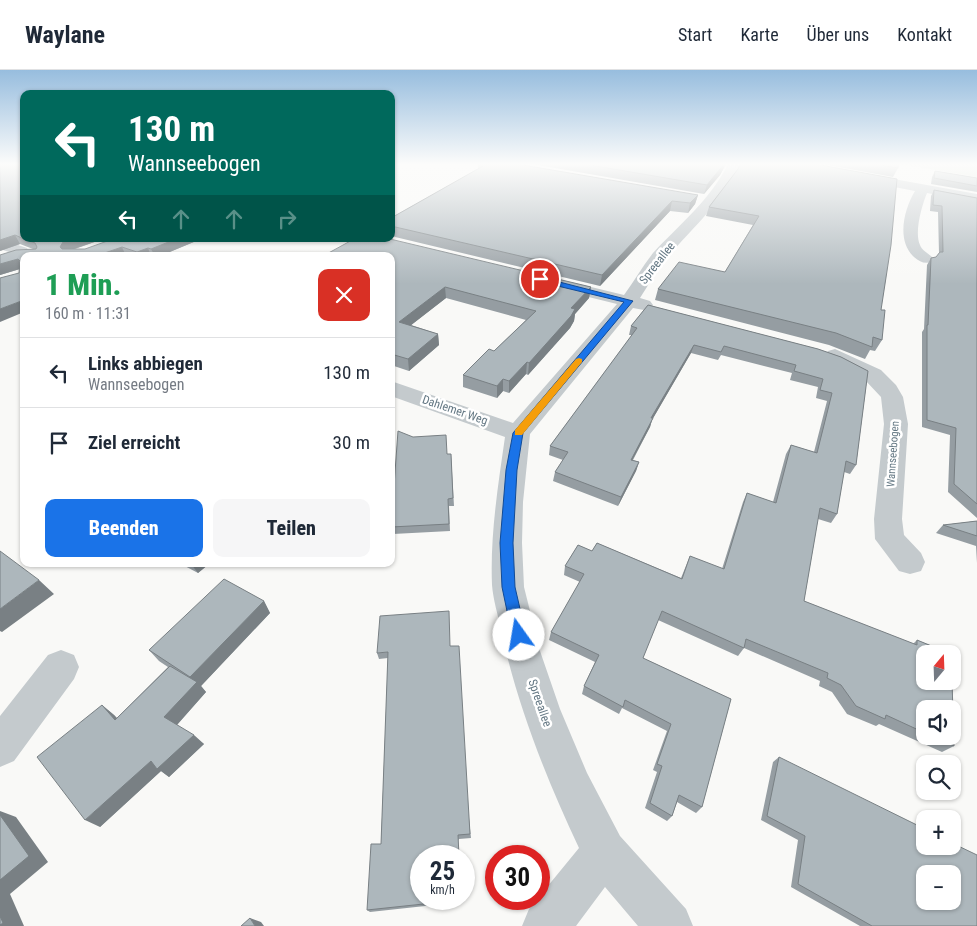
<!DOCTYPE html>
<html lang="de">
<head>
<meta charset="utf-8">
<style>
  body { margin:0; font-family:"Roboto Condensed",sans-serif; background:#f6f6f7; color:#1f2937; height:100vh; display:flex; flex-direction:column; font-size:19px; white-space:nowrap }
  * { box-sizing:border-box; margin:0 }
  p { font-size:16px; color:#747a83 }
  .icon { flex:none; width:28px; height:28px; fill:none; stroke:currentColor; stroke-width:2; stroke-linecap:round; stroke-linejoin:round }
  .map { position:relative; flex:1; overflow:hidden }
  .panel { position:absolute; left:20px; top:182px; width:375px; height:315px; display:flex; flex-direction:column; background:#fff; border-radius:10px; box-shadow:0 1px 4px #0004 }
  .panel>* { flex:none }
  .banner { position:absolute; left:20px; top:20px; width:375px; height:152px; border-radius:10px; box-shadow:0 1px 4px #0004; background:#00695c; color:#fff; overflow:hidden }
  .needle { width:32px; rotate:19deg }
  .tools { position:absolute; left:916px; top:575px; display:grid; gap:10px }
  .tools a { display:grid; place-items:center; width:45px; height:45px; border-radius:10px; background:#fff; box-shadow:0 1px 4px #0004; font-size:25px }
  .speed { position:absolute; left:410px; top:775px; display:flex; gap:10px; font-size:25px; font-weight:700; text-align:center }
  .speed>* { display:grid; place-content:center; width:65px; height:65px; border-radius:50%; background:#fff; box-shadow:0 1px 4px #0004; line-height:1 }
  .speed small { font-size:12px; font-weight:400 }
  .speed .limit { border:8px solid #d22; background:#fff; color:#111 }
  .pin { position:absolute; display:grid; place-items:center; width:42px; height:42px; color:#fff; margin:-21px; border:2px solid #fff; border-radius:50%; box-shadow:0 1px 5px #0007 }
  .me { position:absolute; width:55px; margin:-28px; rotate:347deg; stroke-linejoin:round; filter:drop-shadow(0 0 4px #0008) }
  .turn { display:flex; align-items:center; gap:18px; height:105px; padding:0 25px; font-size:22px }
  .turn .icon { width:65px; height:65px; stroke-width:2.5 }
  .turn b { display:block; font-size:35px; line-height:42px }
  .lanes { display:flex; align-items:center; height:48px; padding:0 25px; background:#0003; justify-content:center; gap:25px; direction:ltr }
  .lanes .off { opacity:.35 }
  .round { display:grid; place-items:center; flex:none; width:52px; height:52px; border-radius:10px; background:#f6f6f7 }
  .head { display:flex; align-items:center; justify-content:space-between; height:85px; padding:0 25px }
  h1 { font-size:30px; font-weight:800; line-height:38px; color:#1e9e55 }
  .action { display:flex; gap:10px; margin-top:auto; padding:10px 25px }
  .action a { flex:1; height:58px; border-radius:10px; background:#1a73e8; color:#fff; font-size:20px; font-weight:800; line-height:58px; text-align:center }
  .action a+a { background:#f6f6f7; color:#1f2937 }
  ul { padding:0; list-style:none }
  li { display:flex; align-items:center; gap:15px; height:70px; padding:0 25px; border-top:1px solid #e0e1e3 }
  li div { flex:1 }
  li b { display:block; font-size:19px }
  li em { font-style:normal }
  header { display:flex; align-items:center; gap:30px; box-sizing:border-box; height:70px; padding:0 25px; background:#fff; border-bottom:1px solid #e0e1e3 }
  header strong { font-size:24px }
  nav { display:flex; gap:28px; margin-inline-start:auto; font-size:18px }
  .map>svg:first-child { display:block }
</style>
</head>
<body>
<header>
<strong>Waylane</strong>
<nav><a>Start</a><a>Karte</a><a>Über uns</a><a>Kontakt</a></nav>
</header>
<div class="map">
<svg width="977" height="856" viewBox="0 0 977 856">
  <rect width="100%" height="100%" fill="#f9f9f7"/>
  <!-- green -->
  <path fill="#dbe2d8" d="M900,94H977V107Z"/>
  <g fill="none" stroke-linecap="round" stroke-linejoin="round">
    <!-- street -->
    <path fill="#c4cacd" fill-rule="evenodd" d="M728,94H740C724,131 691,159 666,189C656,201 648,216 640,228L650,231L653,235L650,239L644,240L633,238L530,364L523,432L522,473L524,517L540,581L560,639L587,703L620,766L686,839L693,856H638L605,817L576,856H522L529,839L579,778C546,708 517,635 501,560C498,545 493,529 492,515C490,465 498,416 505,367L391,326V311L513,353L617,234L548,217L545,213L548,209L554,208L624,225C634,211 643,196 653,183C679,155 711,129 728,94Z
      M784,94H810L977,124V132L927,123C922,135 914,162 920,175C922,181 930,184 934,189L932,192C924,194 920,192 914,187C896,171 904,139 915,121L790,97Z
      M0,169L27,178L29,181L27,184L21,186L0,179Z
      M835,279L881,300L896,315L903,327L908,354L902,449L904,465L921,483L925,492L921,501L910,504L899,501L875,469L874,449L884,354L881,327L865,310L828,289L825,285L828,281Z
      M61,580L74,585L79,597L74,609L14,691L0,697V646L48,585Z"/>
  </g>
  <!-- wall -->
  <path fill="#959da2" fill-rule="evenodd" d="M0,94L24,169H103L75,179H85L201,169L160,186H24V242L20,199L0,205V185L33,179L20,174L0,181Z
    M532,94H726L720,105L704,124Z
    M822,94H898V98L893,107Z
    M478,95L698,125L695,134L688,143L670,141L600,216L391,166V148L478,99Z
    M738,99L881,240L882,270L875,281L870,280L865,289L829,275L655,230L658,219L725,202L753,155L706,146L709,137Z
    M935,101L977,108V122L931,114L932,107Z
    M934,120L977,128V448L948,422L950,365L922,357V262L924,259L927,195L931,188L936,187L939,183L938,142L930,141L931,126Z
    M391,186L591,217L589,228L575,244L574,251L570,258L528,305L526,304L509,323L503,321L497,328L463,317V305L494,281L526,250L446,228L411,255L438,264L439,275L409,301L391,295Z
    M648,235L818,279L841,287L868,301L856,395L850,404L844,402L837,444L831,453L818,449L804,531L913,574L917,570L951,584H925V611H952L954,676L942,682L879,654L876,656L847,644L832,622L819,616L820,611L744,578L738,586L658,550L643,588L731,629L702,737L696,743L677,732L672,746L667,751L645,738L657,702L653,700L667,661L622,638L619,644L582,624L584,616L595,592L549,570L551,562L580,512L564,505L565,496L578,475L592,481L597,473L681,508L690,486L722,499L743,432L747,423L773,432L786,384L791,375L814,382L827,331L816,328L818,317L790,310L792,303L721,285L718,290L691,283L652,350L650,357L633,390L639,392L636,401L618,436L553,411L555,402L563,390L549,385L550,376L632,265H629L631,256ZM925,639H952V666H925Z
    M447,384H451L454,436H449L450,461L393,464L391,457Z
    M977,451V493L976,476L936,463L943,455Z
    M181,494H209L198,503Z
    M264,531L270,543L201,616L206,622L177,655L204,674L169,707L161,701L100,757L102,635L114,645L117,648L168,597L159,591L149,580Z
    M451,576L471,768L459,769L421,829H462V832L370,842L367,840L381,774L388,588L379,589L377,583Z
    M779,687L977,856H860L791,817L798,770L761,750L773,692Z"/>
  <!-- shaded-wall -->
  <path fill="#798084" d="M724,94H726L720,105L704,124L707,115Z
    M698,125L695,134L688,143L690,133Z
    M672,131L670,141L600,216L602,205Z
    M15,165L20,174L0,181V170Z
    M73,169H103L68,181L65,186L60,177L63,172Z
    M176,169H201L160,186H155L151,179Z
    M122,177L126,186H96Z
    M148,178L151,186H139L137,182Z
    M18,189L23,198L0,205V194Z
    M445,217L446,228L401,263L399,252Z
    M591,217L589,228L575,244L574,251L570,258L528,305L529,293L571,238Z
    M24,230V242L0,252V239Z
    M438,264L439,275L409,301L408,289Z
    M694,275L691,283L652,350L650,357L628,398L631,390L651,348Z
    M527,292L526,304L509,323V311Z
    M503,309V321L497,328V316Z
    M639,392L636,401L618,436L621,427Z
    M191,494H209L198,503Z
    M39,510L54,524L2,562L0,561V539Z
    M264,531L270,543L201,616L206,622L175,657L164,647L190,607Z
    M102,635L114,645L128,660L115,650Z
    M194,665L204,674L169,707L161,701L100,757L85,750L151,691Z
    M0,741L16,747L48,792L10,824L24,856H0Z
    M250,848L261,852L264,856H255Z"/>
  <!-- building -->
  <path fill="#adb7bc" stroke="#798084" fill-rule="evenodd" d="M0,94H24V169L15,165L0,170Z
    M480,94H517L698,125L690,133L672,131L602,205L391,156V148L483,96L478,95Z
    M584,94H724L707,115Z
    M740,94H815L897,109L891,175L881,240H885L882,270L873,267L872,277L836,263L658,219L679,192L725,202L759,146L709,137L738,99Z
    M875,94H898V98Z
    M935,101L977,108V116L934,108Z
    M934,120L977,128V434L954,414L956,358L927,350V255H928L931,188L936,187L940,182H943L942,136L933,135Z
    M24,169H73L63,172L60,177L62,179H85L113,169H176L151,179L148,178L137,182L122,177L96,186H24V230L0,239V208L19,203L20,191L18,189L0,194V185L16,180L36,179L37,177L35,173Z
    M354,169H390L591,217L571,238L575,239L571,246L529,293L527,292L509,311L503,309L497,316L463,305L489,279L494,281L536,241L445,217L399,252L438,264L408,289L391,284V186H323Z
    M648,235L818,279L841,287L868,301L856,395L846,391L837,444L820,438L804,531L917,575V570L951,584H925V611H952L954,676L933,666H952V639H925V663L886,645L885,649L856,636L841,615L827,608L828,603L746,569L744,578L662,541L643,588L731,629L702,737L679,725L672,746L650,733L662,696L657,694L671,654L625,630L623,637L584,616L599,585L551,562L584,504L565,496L578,475L592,481L597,473L682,509L690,486L724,499L747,423L776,433L791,375L817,383L832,323L820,320L823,309L794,301L796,295L724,276L721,282L694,275L651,348H653L631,390L639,392L621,427L555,402L568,382L550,376L637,258L631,256Z
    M398,361L413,367L446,365L447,384H451L453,428L448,429L449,454L391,457Z
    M977,451V466L943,455Z
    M0,481L39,510L0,539Z
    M224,509L264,531L190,607L149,580Z
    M449,541L450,576H459L470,764L458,765L459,786H421V829H461V830L367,840L371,774H381L388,582L377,583L380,546Z
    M170,596L197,612L164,647L194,665L157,699L151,691L85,750L37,687L102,635L115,650Z
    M779,687L925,759V776H952V773L977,785V856H872L798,814L805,766L767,746ZM925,804H952V831H925Z
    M0,745L29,786L0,810Z
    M0,846L3,853L0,855Z
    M250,848L255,856H241Z"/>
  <!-- sky -->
  <linearGradient id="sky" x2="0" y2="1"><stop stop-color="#97bdde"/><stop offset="0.44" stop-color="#fcfcfb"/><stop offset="1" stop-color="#fcfcfb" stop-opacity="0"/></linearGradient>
  <rect width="977" height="214" fill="url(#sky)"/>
  <!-- route -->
  <path fill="#1a73e8" stroke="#114b97" d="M540,207L633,231L523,363L517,400L513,473L515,517L526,565L524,570L519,571L514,570L512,565L502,517L500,473L506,400L513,363L624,232L537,211L536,209Z"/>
  <!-- slow -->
  <path fill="#f59e0b" d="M579,288L582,289V292L522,365H515V360L576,289Z"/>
  <g text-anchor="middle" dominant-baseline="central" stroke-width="5" stroke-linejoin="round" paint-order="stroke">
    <!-- far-street labels -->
    <g font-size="11" fill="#637783" stroke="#fff">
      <text transform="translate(893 384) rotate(-86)">Wannseebogen</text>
    </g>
    <!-- street labels -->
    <g font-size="12" fill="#637783" stroke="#fff">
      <text transform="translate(657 193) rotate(-52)">Spreeallee</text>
      <text transform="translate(455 340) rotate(19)">Dahlemer Weg</text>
      <text transform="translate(540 633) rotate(71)">Spreeallee</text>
    </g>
  </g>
</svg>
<div class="tools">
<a><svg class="needle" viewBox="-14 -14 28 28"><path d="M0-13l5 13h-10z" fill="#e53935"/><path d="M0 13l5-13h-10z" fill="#747a83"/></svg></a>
<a><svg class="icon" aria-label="sound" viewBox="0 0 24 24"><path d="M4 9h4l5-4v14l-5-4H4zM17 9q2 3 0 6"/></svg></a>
<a><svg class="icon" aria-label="search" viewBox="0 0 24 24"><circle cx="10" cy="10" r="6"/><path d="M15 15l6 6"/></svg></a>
<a>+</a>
<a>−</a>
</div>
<div class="speed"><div>25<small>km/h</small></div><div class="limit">30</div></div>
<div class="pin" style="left:540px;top:209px;background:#d93025"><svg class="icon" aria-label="arrive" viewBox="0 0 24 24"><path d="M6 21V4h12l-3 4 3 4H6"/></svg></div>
<svg class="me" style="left:519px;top:565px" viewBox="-20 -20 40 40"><circle r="19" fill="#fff"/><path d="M0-13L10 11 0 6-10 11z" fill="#1a73e8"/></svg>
<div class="banner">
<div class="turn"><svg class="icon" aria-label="left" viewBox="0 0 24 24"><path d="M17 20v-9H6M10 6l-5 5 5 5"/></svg><div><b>130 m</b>Wannseebogen</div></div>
<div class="lanes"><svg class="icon" aria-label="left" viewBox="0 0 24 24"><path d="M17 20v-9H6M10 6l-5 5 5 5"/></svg><svg class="icon off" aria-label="ahead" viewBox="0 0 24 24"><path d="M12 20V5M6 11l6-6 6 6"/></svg><svg class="icon off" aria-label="ahead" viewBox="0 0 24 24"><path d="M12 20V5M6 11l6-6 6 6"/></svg><svg class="icon off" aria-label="right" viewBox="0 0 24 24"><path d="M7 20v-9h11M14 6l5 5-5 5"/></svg></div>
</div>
<section class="panel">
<div class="head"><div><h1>1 Min.</h1><p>160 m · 11:31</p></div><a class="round" style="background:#d93025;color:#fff"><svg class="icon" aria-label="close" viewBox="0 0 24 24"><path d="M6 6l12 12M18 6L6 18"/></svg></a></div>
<ul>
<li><svg class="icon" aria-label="left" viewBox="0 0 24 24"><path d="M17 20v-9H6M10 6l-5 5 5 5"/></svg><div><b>Links abbiegen</b><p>Wannseebogen</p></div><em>130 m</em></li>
<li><svg class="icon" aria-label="arrive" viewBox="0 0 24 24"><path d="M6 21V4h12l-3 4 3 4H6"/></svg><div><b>Ziel erreicht</b></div><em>30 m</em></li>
</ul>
<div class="action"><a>Beenden</a><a>Teilen</a></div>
</section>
</div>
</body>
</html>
